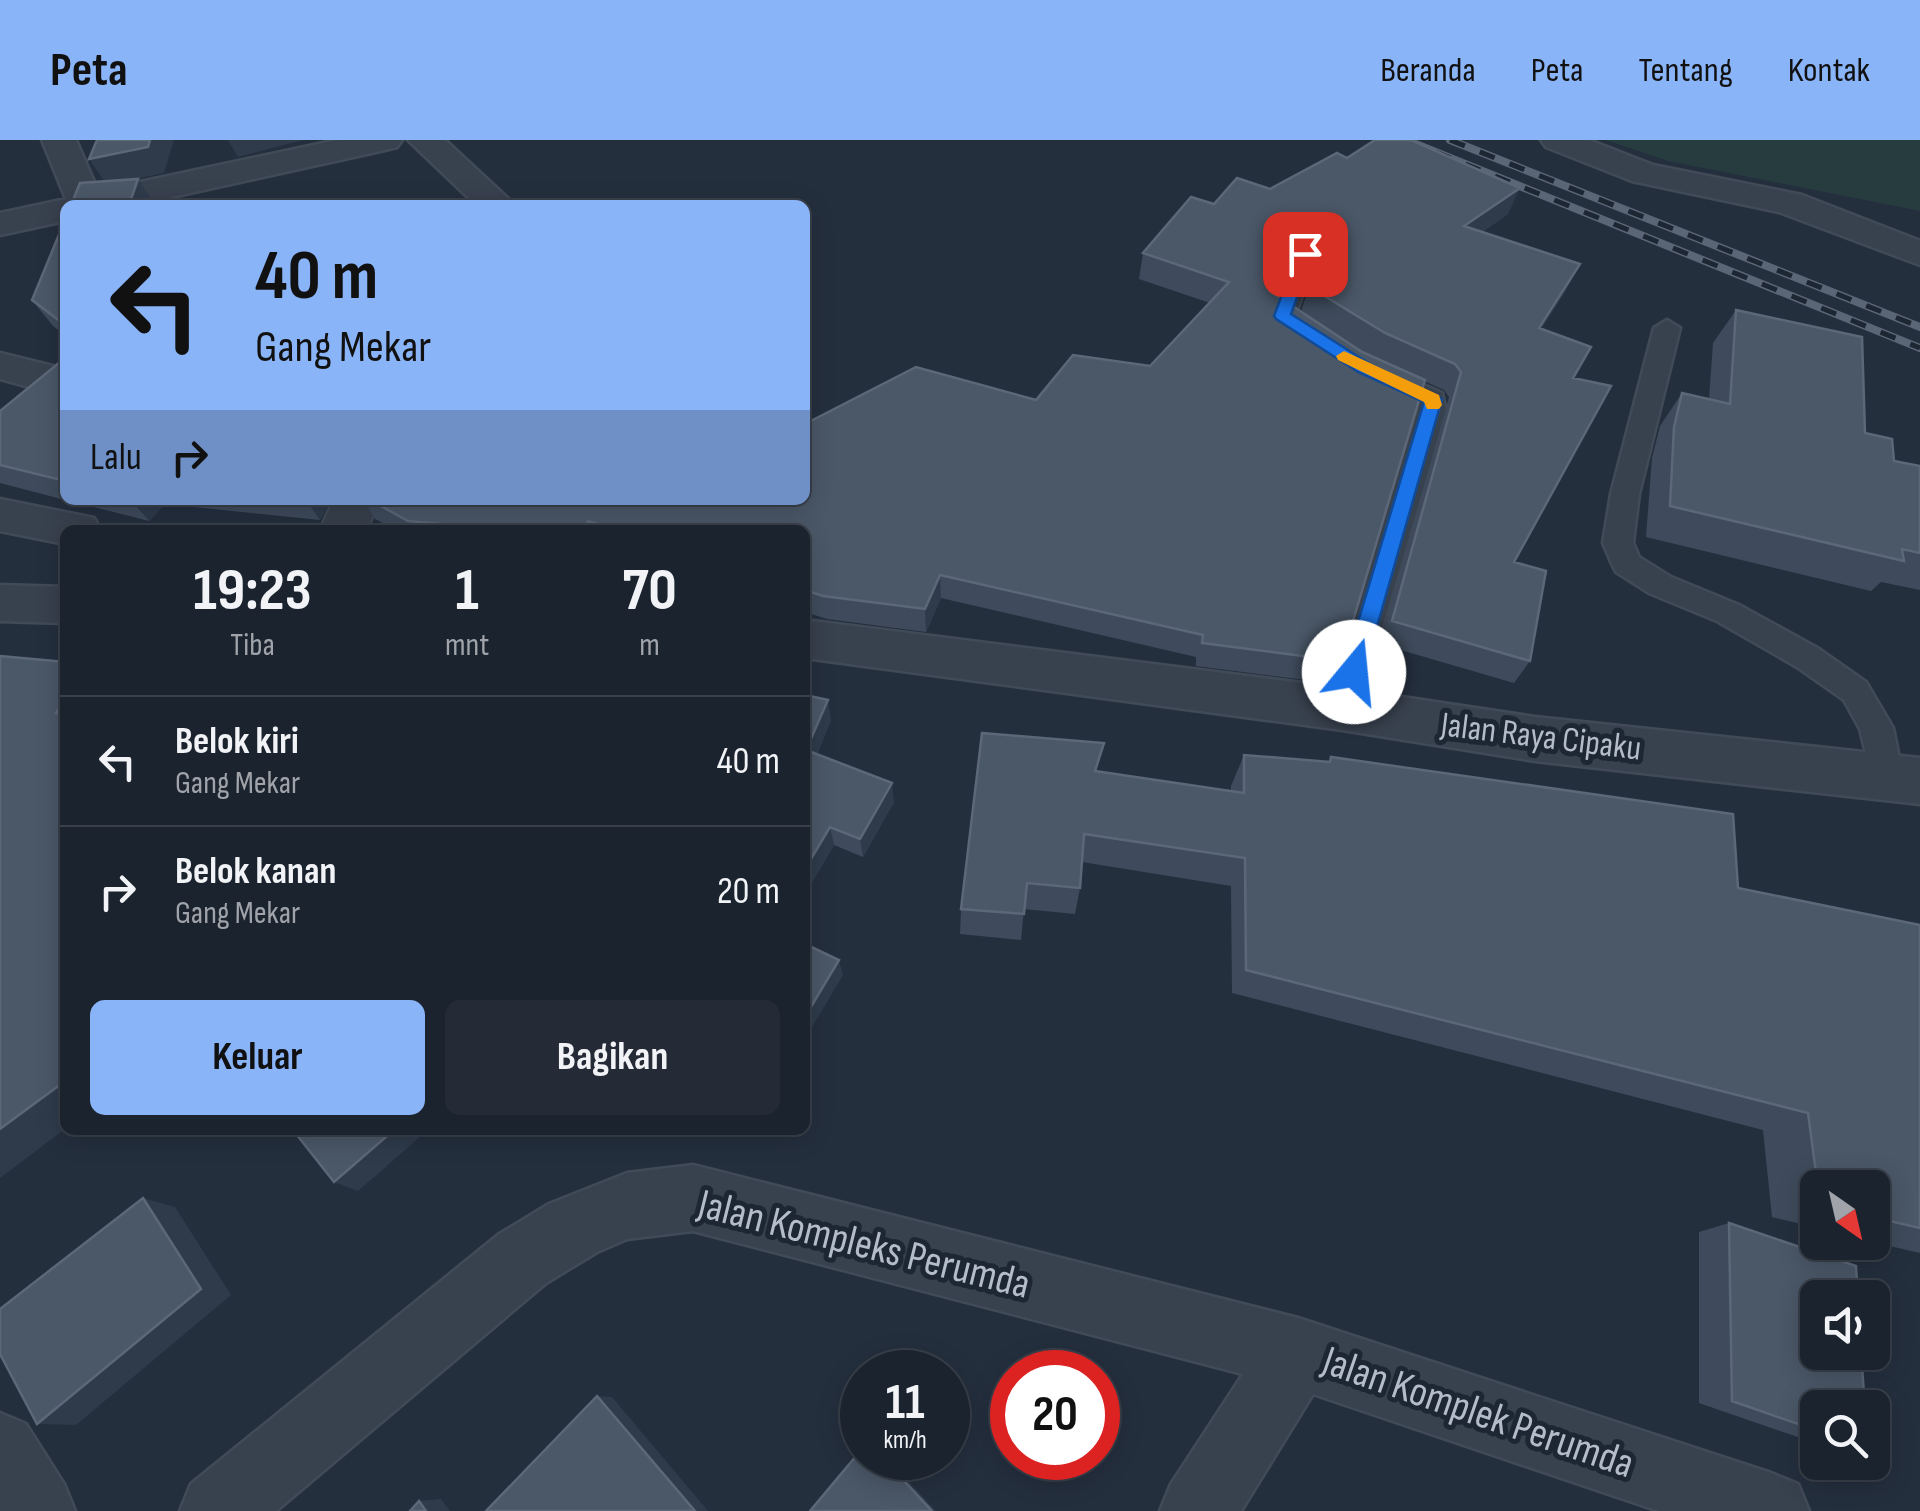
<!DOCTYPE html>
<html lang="id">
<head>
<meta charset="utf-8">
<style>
  body { margin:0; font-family:"Sofia Sans Condensed",sans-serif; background:#242b36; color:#f1f3f6; height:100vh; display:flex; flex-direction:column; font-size:38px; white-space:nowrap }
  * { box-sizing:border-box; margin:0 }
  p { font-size:32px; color:#a0a4aa }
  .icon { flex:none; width:55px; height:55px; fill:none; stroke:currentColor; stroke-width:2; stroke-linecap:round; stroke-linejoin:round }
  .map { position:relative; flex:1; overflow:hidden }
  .drawer { position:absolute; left:60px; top:385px; width:750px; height:610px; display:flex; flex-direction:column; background:#1b232e; border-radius:15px; box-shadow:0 5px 25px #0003,0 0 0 2px #39404a }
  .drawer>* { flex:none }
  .top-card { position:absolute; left:60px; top:60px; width:750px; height:305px; border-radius:15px; box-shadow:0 5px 25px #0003,0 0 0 2px #39404a; background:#8ab4f8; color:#111; overflow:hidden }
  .needle { width:65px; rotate:146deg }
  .controls { position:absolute; left:1800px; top:1030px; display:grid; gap:20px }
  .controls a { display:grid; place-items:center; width:90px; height:90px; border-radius:15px; background:#1b232e; box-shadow:0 5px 25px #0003,0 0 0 2px #39404a; font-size:50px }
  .speed { position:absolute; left:840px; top:1210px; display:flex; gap:20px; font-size:50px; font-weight:700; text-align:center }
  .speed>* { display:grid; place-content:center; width:130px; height:130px; border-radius:50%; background:#1b232e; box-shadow:0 5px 25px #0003,0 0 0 2px #39404a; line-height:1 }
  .speed small { font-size:25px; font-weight:400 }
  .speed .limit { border:15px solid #d22; background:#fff; color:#111 }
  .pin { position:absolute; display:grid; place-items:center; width:85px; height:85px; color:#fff; margin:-42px; border-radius:20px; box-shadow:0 5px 15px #0006 }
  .me { position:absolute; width:110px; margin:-55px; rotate:17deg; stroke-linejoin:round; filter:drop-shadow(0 0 8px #0008) }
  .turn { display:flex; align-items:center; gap:35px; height:210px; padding:0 30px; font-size:45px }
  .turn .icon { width:130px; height:130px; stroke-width:2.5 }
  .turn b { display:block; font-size:70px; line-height:85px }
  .then { display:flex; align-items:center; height:95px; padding:0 30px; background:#0003; gap:20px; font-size:38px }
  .eta { display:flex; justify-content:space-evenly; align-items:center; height:170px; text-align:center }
  .eta b { font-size:60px; font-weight:700; line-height:70px }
  .button { display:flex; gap:20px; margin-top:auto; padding:20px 30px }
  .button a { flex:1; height:115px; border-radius:15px; background:#8ab4f8; color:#111; font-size:40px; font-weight:700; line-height:115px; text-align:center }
  .button a+a { background:#242b36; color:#f1f3f6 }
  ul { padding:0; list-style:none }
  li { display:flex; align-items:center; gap:30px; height:130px; padding:0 30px; border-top:2px solid #39404a }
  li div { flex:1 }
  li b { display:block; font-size:38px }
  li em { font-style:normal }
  header { display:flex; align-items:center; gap:60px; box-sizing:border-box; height:140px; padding:0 50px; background:#8ab4f8; color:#111 }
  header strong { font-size:48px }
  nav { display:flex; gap:55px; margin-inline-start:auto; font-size:35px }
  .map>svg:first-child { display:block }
</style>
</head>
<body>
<header>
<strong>Peta</strong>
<nav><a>Beranda</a><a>Peta</a><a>Tentang</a><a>Kontak</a></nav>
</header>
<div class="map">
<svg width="1920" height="1371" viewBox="0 0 1920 1371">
  <rect width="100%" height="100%" fill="#242f3e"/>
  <!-- green -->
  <path fill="#263c3f" d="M1606,0H1920V71L1668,21Z"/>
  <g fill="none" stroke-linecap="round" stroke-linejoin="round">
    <defs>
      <path id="service" d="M1305,107L1317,114L1296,173L1321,192L1308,200L1269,176L1293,114Z
        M1667,180L1680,188L1639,354L1633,403L1639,417L1671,437L1739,465L1819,509L1866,542L1893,588L1903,637L1898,647L1886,651L1874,647L1860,589L1844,560L1797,527L1717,481L1649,453L1616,432L1612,424L1603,403L1611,354L1654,188Z
        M1378,225L1442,253L1446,271L1358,569L1354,578L1342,582L1330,578L1326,569L1418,271L1419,263L1369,240L1365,234Z"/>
      <path id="minor" d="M42,0H76L98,51L337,0H402L397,7L385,10L136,65H65V81L0,95V73L66,59Z
        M408,0H445L515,65H476Z
        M1541,0H1589L1653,25L1802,55L1920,101V125L1779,72L1632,41L1546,7Z
        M0,213L65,229V257L0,239Z
        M334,360H380L366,390H320Z
        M0,445L65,447V483L0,481Z
        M693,1025L1298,1178L1771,1333L1798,1344L1809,1371H1659L1313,1254L1241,1371H1160L1171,1344L1243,1234L693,1091L627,1099L597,1112L546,1143L276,1371H180L191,1344L498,1095L549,1064L627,1033Z
        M0,1273L26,1284L64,1344L75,1371H0Z"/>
      <path id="tertiary" d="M0,359L94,378L101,390H65V404L0,391Z
        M805,480L1342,548L1535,577L1920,618V664L1535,621L1342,590L805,518Z"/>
    </defs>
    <!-- service casing -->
    <use href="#service" stroke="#414a57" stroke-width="5"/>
    <!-- minor casing -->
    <use href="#minor" stroke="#414a57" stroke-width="5"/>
    <!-- tertiary casing -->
    <use href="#tertiary" stroke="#414a57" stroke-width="5"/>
    <!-- service -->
    <use href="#service" fill="#38414e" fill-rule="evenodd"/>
    <!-- minor -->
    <use href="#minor" fill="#38414e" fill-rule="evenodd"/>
    <!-- tertiary -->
    <use href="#tertiary" fill="#38414e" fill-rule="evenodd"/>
    <defs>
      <path id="rail" d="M1406,0L1920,208
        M1450,0L1920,187"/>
    </defs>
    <!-- rail casing -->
    <use href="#rail" stroke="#5a6575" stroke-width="8"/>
    <!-- rail -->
    <use href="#rail" stroke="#1d2633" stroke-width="5" stroke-dasharray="16" stroke-linecap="butt"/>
  </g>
  <!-- wall -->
  <path fill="#3f4b5c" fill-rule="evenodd" d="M1347,18L1508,74L1482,92L1566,150L1541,189L1573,238L1514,422L1530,521L1514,543L1380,504L1449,257L1444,250L1424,241L1341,521L1330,543L1196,526V517L941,458L926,492L827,479L805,472V390H396L375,379L364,360H805L1036,260L1150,226L1210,163L1139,139L1143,113L1214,64L1270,49ZM1307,104L1320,114L1301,171L1275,154L1290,113Z
    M65,80V195L53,186L32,160Z
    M1736,170L1894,321L1920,326V450L1881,442L1871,451L1646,397L1652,318L1660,286L1682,253L1709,259L1713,203Z
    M65,218V360L0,343V271Z
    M66,360H332L320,380L165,364L149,381Z
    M805,555L831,580L817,614L894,662L863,717L834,705L805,754Z
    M1244,615L1328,622L1331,617L1738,748L1920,785V1113L1872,1102V1048H1818V1088L1772,1077L1763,990L1232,853L1231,746L1082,722L1080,748L1075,774L1024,769L1021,800L960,794L961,769L1098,631L1231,651V646Z
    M1729,1083L1818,1268V1304L1699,1263V1092Z"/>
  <!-- shaded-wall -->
  <path fill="#2f3b4b" d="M150,0H174L164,33L107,45L89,19Z
    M228,0H303L238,17Z
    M138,39L155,65H129Z
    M1520,48L1508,74L1453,111L1464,86Z
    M1314,78L1307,104L1290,113L1266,178L1273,153L1297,87Z
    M1580,124L1566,150L1526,213L1539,188Z
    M131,360H161L165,364L149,381Z
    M306,360H332L320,380Z
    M940,435L941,458L926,492L925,469Z
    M65,558V580L56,573Z
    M828,560L831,580L810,630L806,610Z
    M892,643L894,662L863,717L860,699Z
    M830,687L834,705L805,754V729Z
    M839,820L843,835L805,899V877Z
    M65,941V989L0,1038V989Z
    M394,990H428L358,1051L334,1042Z
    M143,1058L175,1067L231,1155L76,1285L37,1284Z
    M597,1256L612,1257L708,1371H695Z
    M883,1318H887L936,1371H932Z
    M441,1359L450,1371H426L419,1361Z"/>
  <!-- building -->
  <path fill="#4b5868" stroke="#5c6777" stroke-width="2.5" d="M97,0H150L148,7L89,19Z
    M1375,0H1411L1520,48L1464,86L1580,124L1539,188L1591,207L1573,238L1611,246L1514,422L1546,431L1530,521L1392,481L1461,232L1455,224L1385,193L1308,146L1328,90L1314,78L1297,87L1273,153L1362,212L1425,240L1341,521L1202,503L1203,495L940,435L925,469L823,456L805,450V390H617L588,381L584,390H509L408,381L370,360H805V284L916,227L1036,260L1073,215L1150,226L1229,142L1143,113L1191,57L1214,64L1237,38L1270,49L1337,13L1347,18Z
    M138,39L129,65H71L80,43Z
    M65,80V185L32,160Z
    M1736,170L1862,197L1865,293L1892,299L1894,321L1920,326V413L1902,409L1904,421L1670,366L1674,287L1682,253L1730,264Z
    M65,218V341L0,325V271Z
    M0,516L65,522V558L56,573H65V941L0,989Z
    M805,555L828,560L806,610L892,643L860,699L830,687L805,729Z
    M982,593L1104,603L1095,631L1244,653V615L1330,622L1331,617L1733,674L1738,748L1920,785V1088L1872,1077V1048H1818L1808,973L1246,830L1245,718L1084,694L1080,748L1027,743L1024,774L961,769Z
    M805,804L839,820L805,877Z
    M293,990H394L334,1042Z
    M143,1058L201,1149L37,1284L0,1214V1169Z
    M1729,1083L1856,1126L1858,1158H1818V1212H1861L1865,1268H1818V1291L1732,1261Z
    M597,1256L695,1371H486Z
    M862,1309V1318H883L932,1371H810Z
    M419,1361L426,1371H410Z"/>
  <!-- route -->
  <path fill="#1a73e8" stroke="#114b97" stroke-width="2.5" d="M1305,109L1313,114L1291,174L1370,224L1442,259L1364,532L1354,540L1343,532L1424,262L1358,232L1276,179L1274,176L1297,114Z"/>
  <!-- slow -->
  <path fill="#f59e0b" d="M1344,211L1439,255L1442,265L1439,269H1427L1424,262L1338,220L1336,216Z"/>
  <g text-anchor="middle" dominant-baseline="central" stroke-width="10" stroke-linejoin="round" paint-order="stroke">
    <!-- street labels -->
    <g font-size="35" fill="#b4bcc9" stroke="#1d2633">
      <text transform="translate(1541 597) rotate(7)">Jalan Raya Cipaku</text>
    </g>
    <!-- near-street labels -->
    <g font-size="42" fill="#b4bcc9" stroke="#1d2633">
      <text transform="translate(864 1105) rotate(14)">Jalan Kompleks Perumda</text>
      <text transform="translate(1478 1273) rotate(19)">Jalan Komplek Perumda</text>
    </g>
  </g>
</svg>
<div class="controls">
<a><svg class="needle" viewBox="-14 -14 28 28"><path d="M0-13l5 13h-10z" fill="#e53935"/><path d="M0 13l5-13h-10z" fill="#a0a4aa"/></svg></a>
<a><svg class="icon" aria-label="sound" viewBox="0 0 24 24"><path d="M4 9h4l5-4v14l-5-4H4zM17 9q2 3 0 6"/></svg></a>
<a><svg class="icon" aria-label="search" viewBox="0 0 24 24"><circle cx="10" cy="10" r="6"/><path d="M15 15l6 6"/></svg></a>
</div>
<div class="speed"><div>11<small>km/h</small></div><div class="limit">20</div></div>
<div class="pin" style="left:1305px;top:114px;background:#d93025"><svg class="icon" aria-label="arrive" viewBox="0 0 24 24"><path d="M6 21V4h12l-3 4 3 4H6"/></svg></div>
<svg class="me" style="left:1354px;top:532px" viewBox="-20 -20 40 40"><circle r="19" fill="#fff"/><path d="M0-13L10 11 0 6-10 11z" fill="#1a73e8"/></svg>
<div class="top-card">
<div class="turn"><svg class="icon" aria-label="left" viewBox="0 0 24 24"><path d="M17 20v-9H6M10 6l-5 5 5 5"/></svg><div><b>40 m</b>Gang Mekar</div></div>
<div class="then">Lalu<svg class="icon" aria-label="right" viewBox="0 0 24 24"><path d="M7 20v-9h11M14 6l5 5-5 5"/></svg></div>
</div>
<section class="drawer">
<div class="eta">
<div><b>19:23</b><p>Tiba</p></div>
<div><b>1</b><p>mnt</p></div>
<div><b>70</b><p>m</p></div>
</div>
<ul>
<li><svg class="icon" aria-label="left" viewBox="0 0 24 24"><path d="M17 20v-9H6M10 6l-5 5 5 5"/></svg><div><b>Belok kiri</b><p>Gang Mekar</p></div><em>40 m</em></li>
<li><svg class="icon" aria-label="right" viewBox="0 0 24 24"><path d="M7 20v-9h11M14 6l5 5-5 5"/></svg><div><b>Belok kanan</b><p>Gang Mekar</p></div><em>20 m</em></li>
</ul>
<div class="button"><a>Keluar</a><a>Bagikan</a></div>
</section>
</div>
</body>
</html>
